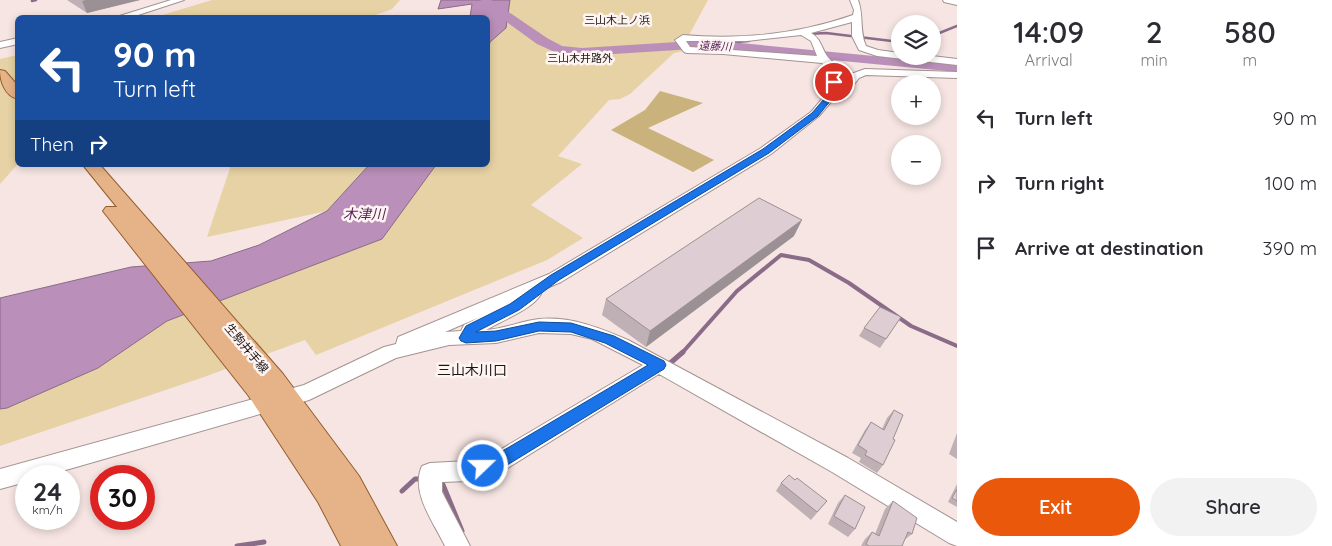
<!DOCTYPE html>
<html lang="en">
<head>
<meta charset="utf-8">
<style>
  body { margin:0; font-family:Quicksand,"Noto Sans JP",sans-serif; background:#f2f2f3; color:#2b2b33; height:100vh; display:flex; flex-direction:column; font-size:19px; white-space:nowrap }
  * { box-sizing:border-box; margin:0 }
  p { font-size:16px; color:#7c7c81 }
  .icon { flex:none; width:28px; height:28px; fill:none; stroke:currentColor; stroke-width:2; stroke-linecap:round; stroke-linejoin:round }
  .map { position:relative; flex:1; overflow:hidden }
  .sheet { display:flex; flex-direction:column; background:#fff; width:375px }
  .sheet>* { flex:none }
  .hud { position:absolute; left:15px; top:15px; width:475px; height:152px; border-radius:8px; box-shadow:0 2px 8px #0003; background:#1a4fa0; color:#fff; overflow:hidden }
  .tools { position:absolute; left:891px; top:15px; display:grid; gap:10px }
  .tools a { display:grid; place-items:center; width:50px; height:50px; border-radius:50%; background:#fff; box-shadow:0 2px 8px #0003; font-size:25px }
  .speed { position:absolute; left:15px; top:465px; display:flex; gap:10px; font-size:25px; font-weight:700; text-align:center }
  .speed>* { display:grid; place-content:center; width:65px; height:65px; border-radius:50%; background:#fff; box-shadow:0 2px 8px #0003; line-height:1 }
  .speed small { font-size:12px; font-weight:400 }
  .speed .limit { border:8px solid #d22; background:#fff; color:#111 }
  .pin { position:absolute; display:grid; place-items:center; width:42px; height:42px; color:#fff; margin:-21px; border:2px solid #fff; border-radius:50%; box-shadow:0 1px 5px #0007 }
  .me { position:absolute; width:55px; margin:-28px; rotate:68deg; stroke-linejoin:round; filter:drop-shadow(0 0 4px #0008) }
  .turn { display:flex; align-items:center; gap:18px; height:105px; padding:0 15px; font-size:22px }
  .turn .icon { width:65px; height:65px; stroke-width:2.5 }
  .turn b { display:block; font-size:35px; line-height:42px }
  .then { display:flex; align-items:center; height:48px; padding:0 15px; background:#0003; gap:10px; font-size:19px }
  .eta { display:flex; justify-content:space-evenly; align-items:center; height:85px; text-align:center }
  .eta b { font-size:30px; font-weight:600; line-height:35px }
  .cta { display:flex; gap:10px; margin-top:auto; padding:10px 15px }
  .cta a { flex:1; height:58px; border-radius:30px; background:#ea580c; color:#fff; font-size:20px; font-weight:600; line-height:58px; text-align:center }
  .cta a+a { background:#f2f2f3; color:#2b2b33 }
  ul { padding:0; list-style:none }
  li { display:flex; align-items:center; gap:15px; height:65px; padding:0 15px }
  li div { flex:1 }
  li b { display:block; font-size:19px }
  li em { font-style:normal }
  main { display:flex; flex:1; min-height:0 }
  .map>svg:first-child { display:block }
</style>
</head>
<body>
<main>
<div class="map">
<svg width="957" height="546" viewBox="0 0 957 546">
  <rect width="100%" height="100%" fill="#f6e5e2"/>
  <!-- green -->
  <path fill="#e6d2a4" d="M212,0H400L392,9L370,17H156Z
    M510,0H708L688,37L682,36L685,51L674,53L630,94L620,99L609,100L558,156L582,164L531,205L583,238L547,260L316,355L305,340L204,377L0,446V409L7,408L98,368L167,321L382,239L436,165H488V51L490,42L506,27Z
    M17,55V165L0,184V59Z
    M231,165H369L327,211L207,237Z"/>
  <!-- forest -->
  <path fill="#c9b27b" d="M660,91L703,103L648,128L714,160L693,172L611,130L645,110Z"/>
  <!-- water -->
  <path fill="#ba8fb9" stroke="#8a6b88" d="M441,0H510L506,28L490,42L488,51V18L470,17L472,4L438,9Z
    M369,165H436L382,239L167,321L98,368L7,408L0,409V298L131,267L211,261L259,245L327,211Z"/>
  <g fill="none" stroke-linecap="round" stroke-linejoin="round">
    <!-- stream-far2 -->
    <path stroke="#8a6b88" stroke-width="2.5" d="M32,1L36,0
      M808,34L826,33L900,42
      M932,36L957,26
      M709,44L749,41"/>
    <!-- stream-far1 -->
    <path stroke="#8a6b88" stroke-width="4" d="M809,260L849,283L911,326L957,346
      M682,353L737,291L781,255L809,260"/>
    <!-- stream -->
    <path stroke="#8a6b88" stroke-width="5" d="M668,365L683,352
      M441,480L462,531
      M402,491L415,479H423
      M237,546L264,542"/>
    <!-- river -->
    <path fill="#ba8fb9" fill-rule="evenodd" d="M481,0H491L547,38L562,46L582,48L709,40L957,64V72L709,48L582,56L559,54L537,44L482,4L480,2Z"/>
    <defs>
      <path id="minor" d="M171,0H184L129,18H113Z
        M850,0H858C864,15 859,31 866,46L878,50L900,53V56H932L957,59V65L877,56L859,50L852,36V22L811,33C821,39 821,47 827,56C831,62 837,63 840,71L834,93L851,74L865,69L957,72V78L866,75L859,78L844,97L831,102L819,116L771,154L561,282L540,291L541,294C533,309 501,321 486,330C504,329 521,321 539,319C571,316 600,328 628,340L848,458L957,522V546L949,543L832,472L659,374L506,469L468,481L442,482V492L470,546H445C434,523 410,492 422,466L430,463L468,461L493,454L643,365L592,339L571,334L539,333L496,343L449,345L396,358L309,400L45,476H26V482L0,489V469L304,385L384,347L396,344L398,337L549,274L761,148L811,112L822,99L830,71L822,63L723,54L687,53L684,52L675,40L683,35C740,40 799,34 853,15L854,10ZM801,35L811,41L817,56L690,47L686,41H747ZM480,317L464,325L461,331L445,332Z
        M943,0H957V5L944,2Z
        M18,38V44L0,48V42Z"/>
      <path id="major" d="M0,70L5,71L18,86V99C5,96 0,81 0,70Z
        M83,165H100L283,374L359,476L397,546H341L318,502L248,395L103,211L106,207H117Z"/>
    </defs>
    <!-- minor casing -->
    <use href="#minor" stroke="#a39391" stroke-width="2"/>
    <!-- major casing -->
    <use href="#major" stroke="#955c2c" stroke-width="2"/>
    <!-- minor -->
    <use href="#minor" fill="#fff" fill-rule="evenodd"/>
    <!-- major -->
    <use href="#major" fill="#e6b388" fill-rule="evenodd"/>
  </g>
  <!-- wall -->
  <path fill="#bfb0b5" d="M67,0H140L87,13Z
    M794,236L646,347L602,315L606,299Z
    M901,317L880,348L859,336L864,328Z
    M894,410L893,439L883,465L877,473L859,462L861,458L852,453L865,430L871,422L882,429L887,418Z
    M957,433V459L949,454Z
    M795,480L827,501L811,520L776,491L781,483Z
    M957,484V507L948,502Z
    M845,495L855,529L848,537L828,524L838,503Z
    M893,501L912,534L904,540L902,546H861L865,539L872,532L875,534L885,509Z"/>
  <!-- shaded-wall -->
  <path fill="#9b9093" d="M86,0H140L87,13L82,1Z
    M802,220L794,236L646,347L650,331Z"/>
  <!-- building -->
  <path fill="#decdd2" stroke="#9b9093" d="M759,198L802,220L650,331L606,299Z
    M880,307L901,317L886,339L864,328Z
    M894,410L903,415L893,439L895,440L883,465L865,455L867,451L858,445L871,422L884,430Z
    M789,475L795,480L797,478L827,501L817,512L781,483Z
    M957,489V501L952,498Z
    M845,495L865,507L855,529L834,516Z
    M893,501L917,518L912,534L908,532L902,546H869L866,544L872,532L879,536Z"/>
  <!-- route -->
  <path fill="#1a73e8" stroke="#114b97" d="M831,80L837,82L831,100L818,116L769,153L559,280L519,310L476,332L496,331L539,322L571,323L614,336L664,361L666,365L664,369L504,467L483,473L478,471L476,466L478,462L494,456L648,365L605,343L571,332L539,331L496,341L466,343L461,341L459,338L466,326L510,304L551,275L763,149L812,113L824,99Z"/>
  <g text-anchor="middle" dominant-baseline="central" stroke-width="5" stroke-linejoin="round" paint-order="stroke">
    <!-- far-neighbourhood labels -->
    <g font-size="11" fill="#1b1615" stroke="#fef4f2">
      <text x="617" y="20">三山木上ノ浜</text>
      <text x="580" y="58">三山木井路外</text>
    </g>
    <!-- far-water labels -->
    <g font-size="11" font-style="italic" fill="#582459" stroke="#fef4f2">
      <text transform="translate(715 46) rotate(2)">遠藤川</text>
    </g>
    <!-- street labels -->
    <g font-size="12" fill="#1b1615" stroke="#fef4f2">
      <text transform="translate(247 348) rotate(50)">生駒井手線</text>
    </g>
    <!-- water labels -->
    <g font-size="14" font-style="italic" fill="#582459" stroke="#fef4f2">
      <text x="364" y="214">木津川</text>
    </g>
    <!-- neighbourhood labels -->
    <g font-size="14" fill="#1b1615" stroke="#fef4f2">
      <text x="472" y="370">三山木川口</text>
    </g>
  </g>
</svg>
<div class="tools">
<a><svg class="icon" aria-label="layers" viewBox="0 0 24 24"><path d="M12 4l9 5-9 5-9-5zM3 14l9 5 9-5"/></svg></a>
<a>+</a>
<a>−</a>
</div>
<div class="speed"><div>24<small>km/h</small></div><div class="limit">30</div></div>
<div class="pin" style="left:834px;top:82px;background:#d93025"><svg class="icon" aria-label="arrive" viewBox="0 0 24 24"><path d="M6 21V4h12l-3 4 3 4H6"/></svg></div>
<svg class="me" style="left:483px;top:466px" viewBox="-20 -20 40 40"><circle r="17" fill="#1a73e8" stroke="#fff" stroke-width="3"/><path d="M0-11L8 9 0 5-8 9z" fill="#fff"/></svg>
<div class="hud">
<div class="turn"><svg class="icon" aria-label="left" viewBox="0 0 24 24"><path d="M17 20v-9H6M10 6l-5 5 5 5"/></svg><div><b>90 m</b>Turn left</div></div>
<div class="then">Then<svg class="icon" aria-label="right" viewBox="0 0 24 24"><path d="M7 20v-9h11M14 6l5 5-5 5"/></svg></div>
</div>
</div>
<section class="sheet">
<div class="eta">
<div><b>14:09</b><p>Arrival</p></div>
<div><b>2</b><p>min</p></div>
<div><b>580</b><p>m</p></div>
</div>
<ul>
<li><svg class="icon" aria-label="left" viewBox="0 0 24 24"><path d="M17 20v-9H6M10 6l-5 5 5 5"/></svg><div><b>Turn left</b></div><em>90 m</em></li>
<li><svg class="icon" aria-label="right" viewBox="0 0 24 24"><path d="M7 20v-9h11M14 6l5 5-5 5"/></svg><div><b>Turn right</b></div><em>100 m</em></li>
<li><svg class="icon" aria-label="arrive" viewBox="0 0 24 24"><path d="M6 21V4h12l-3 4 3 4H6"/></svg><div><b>Arrive at destination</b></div><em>390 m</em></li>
</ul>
<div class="cta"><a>Exit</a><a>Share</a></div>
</section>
</main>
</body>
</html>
